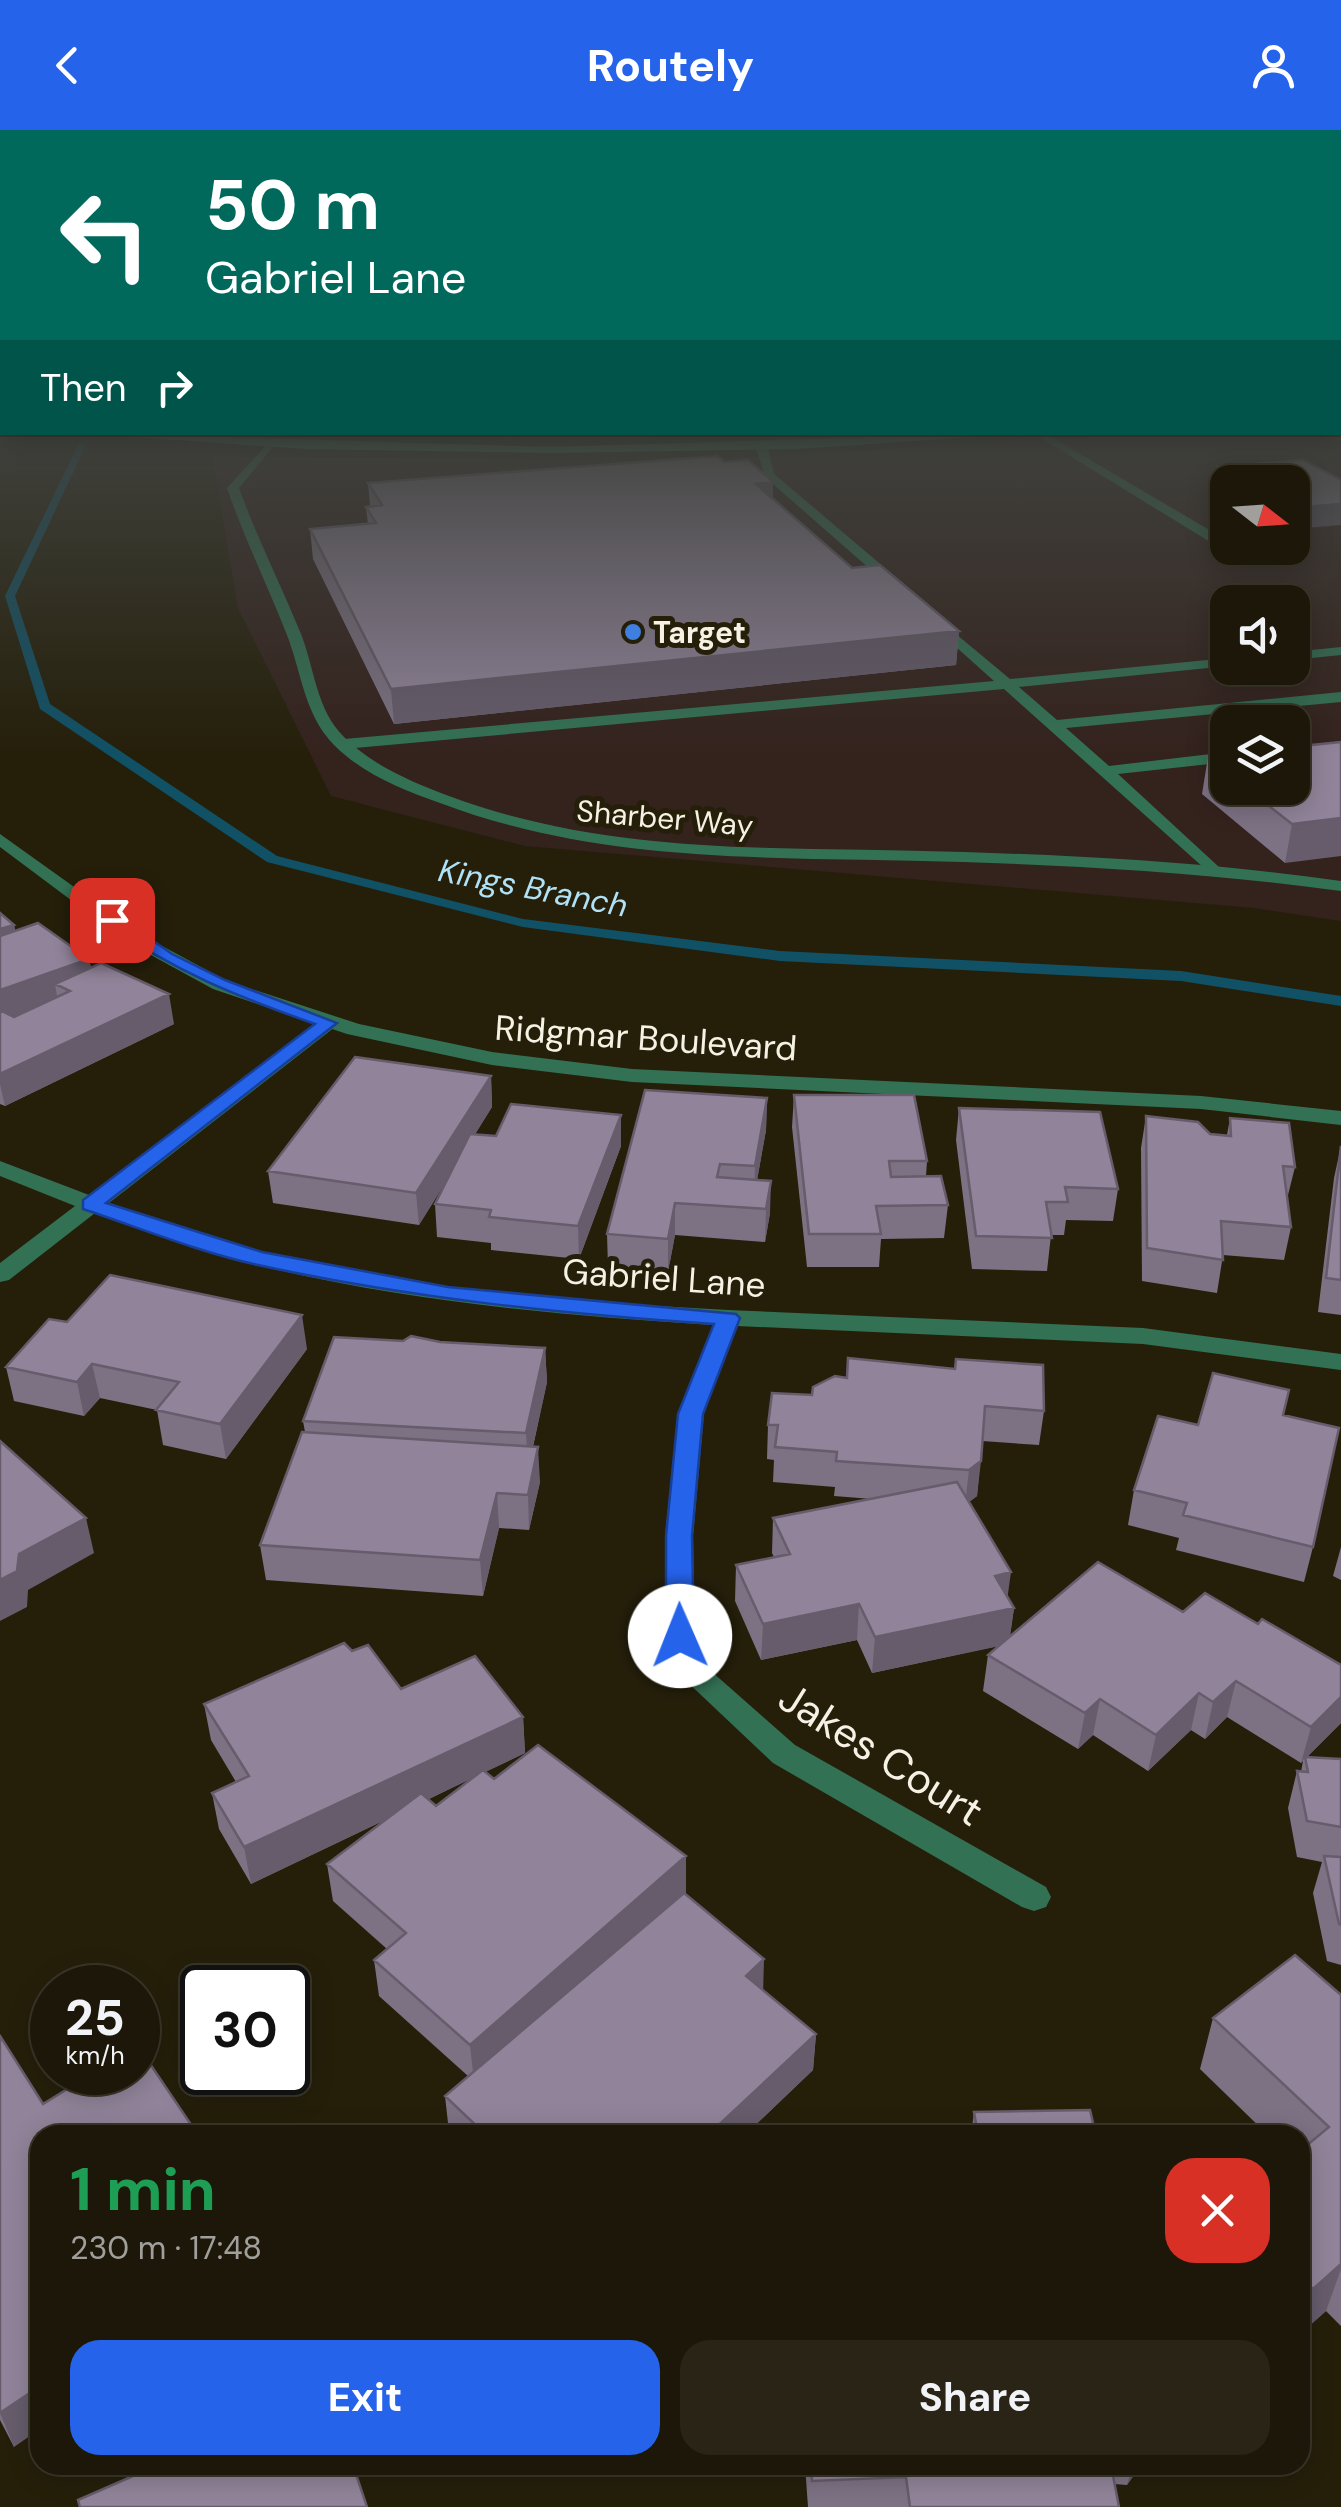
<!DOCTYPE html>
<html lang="en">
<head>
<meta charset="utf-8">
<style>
  body { margin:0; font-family:"DM Sans",sans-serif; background:#292416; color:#f1f3f6; height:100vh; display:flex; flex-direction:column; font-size:38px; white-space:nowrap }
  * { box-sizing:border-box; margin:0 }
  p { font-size:32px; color:#a09f9c }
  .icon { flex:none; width:55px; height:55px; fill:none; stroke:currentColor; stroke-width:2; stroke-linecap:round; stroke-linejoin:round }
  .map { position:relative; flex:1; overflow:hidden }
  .panel { position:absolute; left:30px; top:1995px; width:1280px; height:350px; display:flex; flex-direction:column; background:#1c1708; border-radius:30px; box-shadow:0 5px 25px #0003,0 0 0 2px #3a3629 }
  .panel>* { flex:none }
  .top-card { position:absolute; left:0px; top:0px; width:1342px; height:305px; box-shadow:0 5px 25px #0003,0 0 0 2px #3a3629; background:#00695c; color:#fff; overflow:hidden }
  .needle { width:65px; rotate:107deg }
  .buttons { position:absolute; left:1210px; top:335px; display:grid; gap:20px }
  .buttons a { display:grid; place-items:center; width:100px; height:100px; border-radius:20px; background:#1c1708; box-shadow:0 5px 25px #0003,0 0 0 2px #3a3629; font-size:50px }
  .speed { position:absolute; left:30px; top:1835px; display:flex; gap:20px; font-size:50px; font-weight:700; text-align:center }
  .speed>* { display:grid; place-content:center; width:130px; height:130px; border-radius:50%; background:#1c1708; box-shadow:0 5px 25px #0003,0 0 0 2px #3a3629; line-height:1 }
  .speed small { font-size:25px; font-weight:400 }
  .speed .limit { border:5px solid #111; border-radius:15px; background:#fff; color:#111 }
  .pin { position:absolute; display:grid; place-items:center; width:85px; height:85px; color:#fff; margin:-42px; border-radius:20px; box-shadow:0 5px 15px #0006 }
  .me { position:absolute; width:110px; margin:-55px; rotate:359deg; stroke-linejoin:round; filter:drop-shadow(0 0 8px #0008) }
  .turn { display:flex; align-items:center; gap:35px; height:210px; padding:0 40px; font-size:45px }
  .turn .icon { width:130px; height:130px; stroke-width:2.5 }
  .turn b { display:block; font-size:70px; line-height:85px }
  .then { display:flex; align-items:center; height:95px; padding:0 40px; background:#0003; gap:20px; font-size:38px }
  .round { display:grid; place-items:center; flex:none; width:105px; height:105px; border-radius:30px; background:#292416 }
  .headline { display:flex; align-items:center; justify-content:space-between; height:170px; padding:0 40px }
  h1 { font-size:60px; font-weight:700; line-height:75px; color:#1e9e55 }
  .action { display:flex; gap:20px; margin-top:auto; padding:20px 40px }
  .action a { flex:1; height:115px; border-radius:30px; background:#2563eb; color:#fff; font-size:40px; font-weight:700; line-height:115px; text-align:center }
  .action a+a { background:#292416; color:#f1f3f6 }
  header { display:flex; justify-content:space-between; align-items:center; height:130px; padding:0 40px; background:#2563eb; color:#fff; font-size:45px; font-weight:700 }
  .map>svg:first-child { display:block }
</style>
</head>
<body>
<header><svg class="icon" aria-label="back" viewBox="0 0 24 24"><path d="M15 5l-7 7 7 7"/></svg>Routely<svg class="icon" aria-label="person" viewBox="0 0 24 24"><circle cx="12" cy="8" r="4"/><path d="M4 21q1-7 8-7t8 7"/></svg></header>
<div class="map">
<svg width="1341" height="2377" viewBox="0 0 1341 2377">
  <rect width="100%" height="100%" fill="#251f0a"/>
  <!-- commercial -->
  <path fill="#34221d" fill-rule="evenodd" d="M1341,294V791L1254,778L525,716L331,666L238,478L212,326L675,331L1185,302H1340ZM1228,352H1292V418H1228ZM1228,472H1292V538H1228ZM1228,592H1292V658H1228Z
    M365,303H796L591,310Z"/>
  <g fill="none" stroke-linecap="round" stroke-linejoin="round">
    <!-- stream -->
    <path fill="#105166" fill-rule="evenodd" d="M82,312L86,315L15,466L50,574L277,726L523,789L780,821L1181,841L1341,866V876L1181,851L780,831L523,797L267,732L40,579L5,466L78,315Z"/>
    <!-- service -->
    <path fill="#337154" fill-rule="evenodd" d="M1031,302H1043L1228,411V418H1238L1244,423L1233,426Z
      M761,312L767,315L774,344L904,454V460H894L765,347L755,315Z
      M932,484L1010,549L1228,528V536L1019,557L1057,590L1341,562V572L1066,598L1109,636L1228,622V632L1118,644L1219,737L1222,741L1213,746L1004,559L344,619L336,614L344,609L994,551L927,491L925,488Z
      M1341,517V525L1292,530V522Z"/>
    <!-- minor -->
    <path fill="#337154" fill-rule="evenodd" d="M271,310L276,313L239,358C257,408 281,455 301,504C315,540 316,579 344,607C373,636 412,652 449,666C616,728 790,716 964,722C1090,726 1216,733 1341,751V761C1216,744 1090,736 963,732C786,726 609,737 440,673C403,660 363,644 334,615C304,584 302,544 287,505C268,456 244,408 227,358Z
      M328,887L338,893L335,897L109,1073L263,1122L448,1157L569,1171L728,1180L1143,1198L1341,1224V1240L1143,1214L737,1196L704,1283L693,1406L695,1505L711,1541L795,1615L1046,1757L1051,1767L1046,1777L1034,1781L1022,1777L773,1633L683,1548L665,1505V1406L678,1283L713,1195C559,1185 405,1172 254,1134C201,1121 148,1100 95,1083L9,1150L0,1152V1133L75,1076L0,1046V1031L89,1065Z"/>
    <!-- tertiary -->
    <path fill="#337154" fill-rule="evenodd" d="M0,704L140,804L227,851L359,894L492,922L632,939L1201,966L1341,981V995L1201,979L632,952L492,935L347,904L213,859L127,812L0,717Z"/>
    <!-- secondary -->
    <path fill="#329f71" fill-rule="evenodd" d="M0,295H2V301H0Z
      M56,302L551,317L1046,302L796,319L551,323L306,319Z"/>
  </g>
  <!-- wall -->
  <path fill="#7d7284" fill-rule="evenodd" d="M1303,330L1292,352H1228V364L1216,358L1219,337Z
    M725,332L773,352V368L852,438L959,501L956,535L394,594L313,429L310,399L368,394L366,377L370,376L368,353Z
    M1341,612L1285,733L1202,664L1208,627L1228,624V658H1292Z
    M0,783L14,795L15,801L89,829L91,837L174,894L5,976L0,974Z
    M491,946L492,977L475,1004L621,1016L579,1129L491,1120V1113L437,1107L435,1074L447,1050L419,1095L273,1073L268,1041Z
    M794,965L927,1031L926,1046L948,1075L944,1108L881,1109L879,1137H807L792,997Z
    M767,968L766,1000L757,1050L770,1083L765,1112L675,1105L668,1142L608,1137L607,1104Z
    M959,978L1118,1059L1113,1091L1066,1090L1064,1105H1051L1047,1141L972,1139L956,1010Z
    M1146,986L1210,1004L1227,1005L1230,988L1295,1037L1287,1069L1291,1097L1284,1130L1223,1125L1217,1163L1142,1151L1141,1018Z
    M1341,1016V1185L1318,1182L1334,1048Z
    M67,1192L307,1219L226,1329L163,1315L157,1280L100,1268L84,1286L14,1271L6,1237Z
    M440,1212L545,1218L547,1252L533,1317L540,1352L529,1400L499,1398L483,1466L266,1450L260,1415L305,1302L303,1291Z
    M813,1257L1044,1281L1039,1315L982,1311L977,1366L969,1372L1007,1467L1014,1478L1010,1505L1098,1432L1341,1593L1307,1627L1341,1629V1835L1327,1831L1313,1763L1322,1732L1297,1727L1288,1678L1297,1641L1301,1642L1303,1631L1301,1633L1227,1587L1205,1609L1191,1600L1148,1641L1093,1605L1078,1619L983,1561L988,1525L998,1516L872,1543L857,1510L761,1530L735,1471L736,1435L774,1427L772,1423L773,1388L872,1369L834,1366L835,1357L773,1352L774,1330L767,1329L768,1295L812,1265Z
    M1198,1295L1313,1417L1304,1452L1176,1420L1179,1408L1128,1395L1134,1360Z
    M1341,1417V1450L1333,1446Z
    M352,1521L401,1559L523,1587L525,1623L485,1642L494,1649L686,1726L685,1764L763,1860L816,1904L813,1940L745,2005H452L449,2002L445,1966L468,1946L379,1866L374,1830L387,1819L333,1771L327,1734L385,1690L251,1754L219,1699L212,1663L236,1652L211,1610L204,1574ZM470,1649L436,1676L429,1669Z
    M1341,1865V2196L1326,2181L1300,2204V2005H1268L1200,1939L1213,1888Z
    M0,1906L14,2317L0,2290Z
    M974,1982L1096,2005H971Z
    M805,2335H1141L1127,2355L1114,2354L1119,2377H808Z"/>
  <!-- shaded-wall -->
  <path fill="#665c6c" d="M773,352V381L756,354Z
    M1341,374V395L1292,399V378Z
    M959,501L956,535L394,594L391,559Z
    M1341,688V726L1285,733L1292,694Z
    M14,795L20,824L0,830V799Z
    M89,829L95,859L55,854L58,872L0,892V860Z
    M169,864L174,894L5,976L0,954V944Z
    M491,946L492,977L419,1095L416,1063Z
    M767,968L766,1000L754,1068L755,1036Z
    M621,985V1016L579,1129L578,1096Z
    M771,1051L770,1083L765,1112L766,1079Z
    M675,1073V1105L668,1142V1109Z
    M302,1185L307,1219L226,1329L220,1294Z
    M545,1218L547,1252L528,1338L526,1303Z
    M92,1234L100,1268L84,1286L77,1252Z
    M538,1317L540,1352L529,1400L528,1365Z
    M981,1331L977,1366L965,1375L969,1340Z
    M497,1363L499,1398L483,1466L480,1430Z
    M86,1388L94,1423L28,1460L27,1477L0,1491V1450L19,1424Z
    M1011,1442L1006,1478L995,1446Z
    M859,1474L857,1510L761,1530L763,1494Z
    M1014,1478L1009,1514L872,1543L875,1507Z
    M1236,1551L1227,1587L1205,1609L1213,1572Z
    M1199,1563L1191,1600L1148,1641L1156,1605Z
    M1341,1567V1593L1305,1629V1627L1301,1633L1311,1597Z
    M1100,1569L1093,1605L1078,1619L1085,1583Z
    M523,1587L525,1623L251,1754L244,1717Z
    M686,1726V1763L474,1952L470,1915Z
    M764,1829L763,1866L746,1846Z
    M816,1904L813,1940L745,2005H708Z
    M1341,2134V2139L1326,2181L1300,2204V2194L1313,2159Z
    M40,2256V2299L14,2317L0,2283Z
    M1133,2335H1141L1127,2355Z"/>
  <!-- building -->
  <path fill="#91849a" stroke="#665c6c" stroke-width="2.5" d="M717,326L725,332L748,330L773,352L756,354L852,438L880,435L959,501L391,559L310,399L376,393L366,377L382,375L368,353Z
    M1303,330L1341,350V374L1292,378V352H1246L1219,337Z
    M1341,612V688L1292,694L1246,658H1292V617Z
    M1228,624V643L1208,627Z
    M0,783L14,795L0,799Z
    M38,793L89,829L0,860V806Z
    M101,833L169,864L0,944V880L14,887L70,861L55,854Z
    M355,927L491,946L416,1063L268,1041Z
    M645,960L767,968L755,1036L720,1034L717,1047L771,1051L766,1079L675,1073L668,1109L607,1104Z
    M794,965H914L927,1031H889L891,1047L941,1046L948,1075L876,1076L881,1104H809Z
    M511,974L621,985L578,1096L489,1087L491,1080L435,1074L470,1004L496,1006Z
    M959,978L1100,982L1118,1059L1065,1057L1068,1072H1046L1052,1108L976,1106Z
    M1146,986L1198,992L1210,1004L1231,1006L1230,988L1289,993L1295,1037L1283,1036L1291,1097L1221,1091L1223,1130L1147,1118Z
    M1341,1016V1150L1326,1148Z
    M110,1145L302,1185L220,1294L156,1280L179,1252L92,1234L77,1252L6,1237L49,1189L67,1192Z
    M411,1206L440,1212L545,1218L526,1303L303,1291L334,1207L403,1211Z
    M848,1228L955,1239L956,1229L1043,1235L1044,1281L985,1276L981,1331L969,1340L836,1331L837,1322L775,1317L778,1295H768L772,1263L812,1265L813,1257L835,1246L847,1248Z
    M1213,1243L1289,1260L1283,1285L1339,1298L1313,1417L1183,1385L1187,1373L1134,1360L1158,1286L1198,1295Z
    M302,1302L538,1317L528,1365L497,1363L480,1430L260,1415Z
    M0,1311L86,1388L19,1424L17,1441L0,1450Z
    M957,1352L1011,1442L995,1446L1014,1478L875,1507L859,1474L763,1494L736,1435L790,1424L773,1388Z
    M1098,1432L1183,1482L1205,1463L1258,1494L1262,1489L1341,1535V1567L1311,1597L1236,1551L1213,1572L1199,1563L1156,1605L1100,1569L1085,1583L988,1525Z
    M344,1513L352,1521L368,1515L401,1559L475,1526L523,1587L244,1717L212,1663L249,1646L204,1574Z
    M538,1615L686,1726L470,1915L374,1830L406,1803L327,1734L421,1663L436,1676L483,1640L494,1649Z
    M1305,1627L1341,1629V1697L1307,1691L1297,1641L1308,1642Z
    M1324,1726L1341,1727V1795L1339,1794Z
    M684,1763L764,1829L746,1846L816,1904L708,2005H486L445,1966Z
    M1295,1825L1341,1865V2134L1313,2159L1300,2146V2021L1329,1997L1213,1888Z
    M0,1906L43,1974L95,1942H138V1916L198,2005H40V2256L0,2283Z
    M1090,1980L1096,2005H978L974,1982Z
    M158,2335H353L367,2377H80L78,2370Z
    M811,2335H1111L1119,2377H910L906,2347L812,2351Z"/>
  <!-- sky -->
  <linearGradient id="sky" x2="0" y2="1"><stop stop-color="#141106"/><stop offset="0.47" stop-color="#40423e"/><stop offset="1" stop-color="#40423e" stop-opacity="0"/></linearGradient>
  <rect width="1341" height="625" fill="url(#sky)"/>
  <!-- route -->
  <path fill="#2563eb" stroke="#184099" stroke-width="2.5" d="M106,786H118L172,824L225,850L337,893L106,1073L262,1122L448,1157L736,1184L740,1188L703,1284L692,1406L694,1506L690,1513L680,1515L666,1506V1406L678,1284L714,1194C561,1184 409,1168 258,1135C199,1122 140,1098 83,1079V1070L315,894C236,866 175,842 106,793Z"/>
  <!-- markers -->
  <circle fill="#3f7fe0" stroke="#251f0a" stroke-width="4" cx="633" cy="502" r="10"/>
  <g text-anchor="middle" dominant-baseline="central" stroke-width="10" stroke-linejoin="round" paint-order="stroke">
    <!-- far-poi labels -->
    <g font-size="30" font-weight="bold" fill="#f5f1e4" stroke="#251f0a" text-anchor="start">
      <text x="653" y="502">Target</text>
    </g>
    <!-- far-street labels -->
    <g font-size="30" fill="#f5f1e4" stroke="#251f0a">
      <text transform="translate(665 688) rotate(5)">Sharber Way</text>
    </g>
    <!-- far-water labels -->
    <g font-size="32" font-style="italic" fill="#b0e2f7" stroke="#251f0a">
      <text transform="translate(533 758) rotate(11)">Kings Branch</text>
    </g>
    <!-- street labels -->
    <g font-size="35" fill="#f5f1e4" stroke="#251f0a">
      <text transform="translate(646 908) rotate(4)">Ridgmar Boulevard</text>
      <text transform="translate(664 1148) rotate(4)">Gabriel Lane</text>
    </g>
    <!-- near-street labels -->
    <g font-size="42" fill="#f5f1e4" stroke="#251f0a">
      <text transform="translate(881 1624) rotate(32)">Jakes Court</text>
    </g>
  </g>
</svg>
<div class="buttons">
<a><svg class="needle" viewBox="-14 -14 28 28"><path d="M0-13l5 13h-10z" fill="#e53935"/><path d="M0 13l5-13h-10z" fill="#a09f9c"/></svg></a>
<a><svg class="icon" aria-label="sound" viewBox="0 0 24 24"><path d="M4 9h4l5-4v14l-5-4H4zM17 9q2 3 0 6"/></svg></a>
<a><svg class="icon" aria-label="layers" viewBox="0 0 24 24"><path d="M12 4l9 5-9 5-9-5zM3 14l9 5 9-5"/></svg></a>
</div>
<div class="speed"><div>25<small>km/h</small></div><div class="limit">30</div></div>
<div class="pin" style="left:112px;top:790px;background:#d93025"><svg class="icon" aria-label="arrive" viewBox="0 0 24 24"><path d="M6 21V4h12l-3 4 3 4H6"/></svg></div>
<svg class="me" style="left:680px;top:1506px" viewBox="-20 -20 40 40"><circle r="19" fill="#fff"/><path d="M0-13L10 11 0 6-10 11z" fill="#2563eb"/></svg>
<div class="top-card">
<div class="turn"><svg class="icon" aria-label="left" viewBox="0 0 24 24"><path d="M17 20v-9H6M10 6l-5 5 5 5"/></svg><div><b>50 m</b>Gabriel Lane</div></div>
<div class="then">Then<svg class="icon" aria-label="right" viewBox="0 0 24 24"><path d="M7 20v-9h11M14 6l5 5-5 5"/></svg></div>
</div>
<section class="panel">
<div class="headline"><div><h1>1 min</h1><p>230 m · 17:48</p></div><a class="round" style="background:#d93025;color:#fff"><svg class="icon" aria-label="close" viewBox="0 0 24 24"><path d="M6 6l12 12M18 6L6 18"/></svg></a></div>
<div class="action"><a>Exit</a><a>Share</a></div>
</section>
</div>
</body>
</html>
